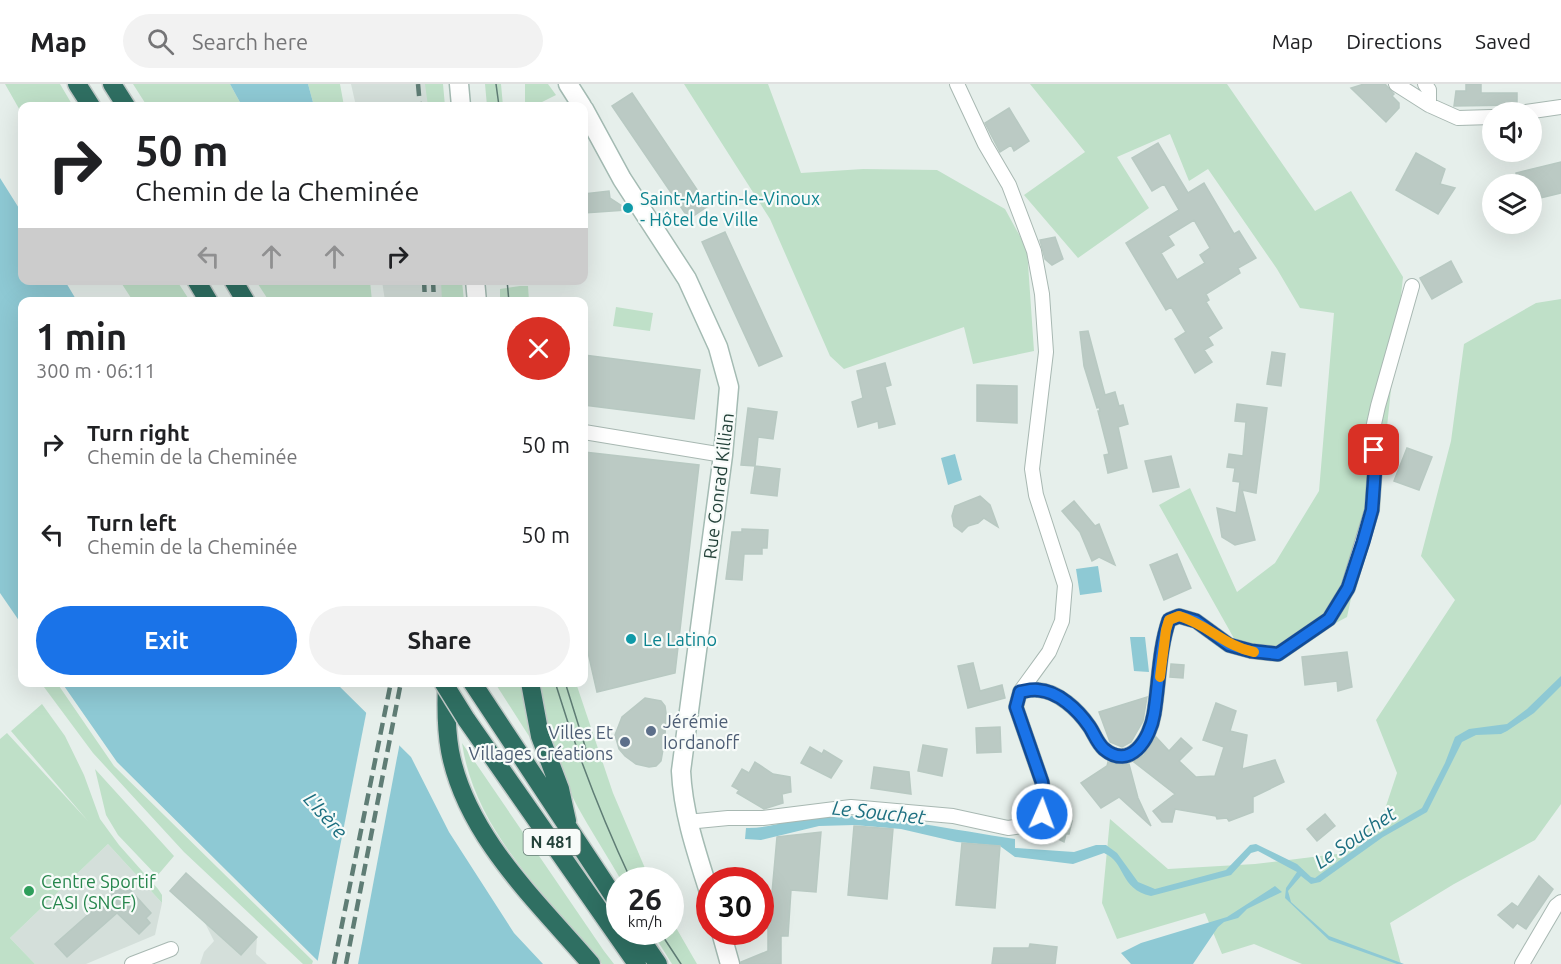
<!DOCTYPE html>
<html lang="en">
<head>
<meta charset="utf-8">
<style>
  body { margin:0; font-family:Ubuntu,sans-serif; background:#f2f2f2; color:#202124; height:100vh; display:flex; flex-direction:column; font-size:22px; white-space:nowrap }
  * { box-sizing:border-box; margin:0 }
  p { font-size:20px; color:#757577 }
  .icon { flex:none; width:33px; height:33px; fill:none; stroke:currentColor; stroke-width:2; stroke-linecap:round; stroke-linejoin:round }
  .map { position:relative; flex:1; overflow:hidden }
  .panel { position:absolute; left:18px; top:213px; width:570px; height:390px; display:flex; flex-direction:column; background:#fff; border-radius:12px; box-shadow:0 6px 24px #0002 }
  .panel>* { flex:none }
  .guide { position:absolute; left:18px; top:18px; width:570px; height:183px; border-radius:12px; box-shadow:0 6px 24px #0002; background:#fff; color:#202124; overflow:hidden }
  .controls { position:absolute; left:1482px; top:18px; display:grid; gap:12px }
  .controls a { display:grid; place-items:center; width:60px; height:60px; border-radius:50%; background:#fff; box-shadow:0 6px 24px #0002; font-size:30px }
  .speed { position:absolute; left:606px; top:783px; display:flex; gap:12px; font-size:30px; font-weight:700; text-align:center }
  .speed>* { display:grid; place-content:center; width:78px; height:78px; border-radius:50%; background:#fff; box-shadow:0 6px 24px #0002; line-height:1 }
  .speed small { font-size:15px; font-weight:400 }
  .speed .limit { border:9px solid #d22; background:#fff; color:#111 }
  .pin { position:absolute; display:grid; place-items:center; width:51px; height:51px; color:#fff; margin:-26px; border-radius:12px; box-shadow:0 3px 9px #0006 }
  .me { position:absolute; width:66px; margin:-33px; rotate:2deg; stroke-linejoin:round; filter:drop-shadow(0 0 4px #0008) }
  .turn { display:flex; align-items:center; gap:21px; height:126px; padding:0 18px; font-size:27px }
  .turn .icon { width:78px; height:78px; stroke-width:2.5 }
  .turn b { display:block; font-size:42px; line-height:51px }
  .lanes { display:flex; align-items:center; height:57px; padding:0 18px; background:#0003; justify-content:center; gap:30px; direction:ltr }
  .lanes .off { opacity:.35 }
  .round { display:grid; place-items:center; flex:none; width:63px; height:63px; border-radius:32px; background:#f2f2f2 }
  .head { display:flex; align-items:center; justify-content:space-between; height:102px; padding:0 18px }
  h1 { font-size:36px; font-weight:700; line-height:45px }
  .action { display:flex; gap:12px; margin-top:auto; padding:12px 18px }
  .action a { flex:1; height:69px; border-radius:36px; background:#1a73e8; color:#fff; font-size:24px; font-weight:700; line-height:69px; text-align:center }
  .action a+a { background:#f2f2f2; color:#202124 }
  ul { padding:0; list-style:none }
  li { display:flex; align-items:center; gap:18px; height:90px; padding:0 18px }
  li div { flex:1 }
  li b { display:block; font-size:22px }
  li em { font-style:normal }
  header { display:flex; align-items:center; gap:36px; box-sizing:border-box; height:84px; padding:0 30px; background:#fff; border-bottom:2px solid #e0e0e0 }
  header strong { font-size:28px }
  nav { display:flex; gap:33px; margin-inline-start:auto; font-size:21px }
  .search { width:420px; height:54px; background:#f2f2f2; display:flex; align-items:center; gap:15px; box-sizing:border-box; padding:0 21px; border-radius:33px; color:#757577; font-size:22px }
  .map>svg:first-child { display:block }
</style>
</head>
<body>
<header>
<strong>Map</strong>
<div class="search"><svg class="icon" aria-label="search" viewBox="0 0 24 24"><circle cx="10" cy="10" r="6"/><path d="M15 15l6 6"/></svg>Search here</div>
<nav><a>Map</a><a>Directions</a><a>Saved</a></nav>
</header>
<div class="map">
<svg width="1561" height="880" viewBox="0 0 1561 880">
  <rect width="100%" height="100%" fill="#e6efeb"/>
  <!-- built -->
  <path fill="#d4dfda" d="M351,0H426L429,22H356Z
    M382,197H442L443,217H385Z
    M108,760L162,819L155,851L86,880H35L10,854Z
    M186,789L257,853L256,870L267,880H200L204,868L214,857L205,839L170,807Z"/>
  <!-- green -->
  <path fill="#bfe0c8" d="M5,0H60L73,22H22V30Z
    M133,0H230L242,22H147Z
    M308,0H340L344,22H314Z
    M425,0H443L445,22H428Z
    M485,0H501L503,22H487Z
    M525,0H548L556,11L534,22H525Z
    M684,0H768L801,89L863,85L937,86L1005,125L1027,165L1034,267L973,280L964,243L844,285L830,272L770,135Z
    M1030,0H1227L1315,127L1351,107L1403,193L1386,352L1347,533L1278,570L1236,558L1159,421L1190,404L1237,508L1275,479L1319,407L1334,229L1300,224L1277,185L1208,85L1189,97L1170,50L1117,73L1149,124L1078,174L1024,111L1085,68Z
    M120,197H177L190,217H133Z
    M256,197H370L372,217H269Z
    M441,197H462L464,217H442Z
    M520,202H528L529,217H500V205Z
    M1561,215V720L1535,756L1454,800L1390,839L1401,880H1302L1254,860L1222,870L1205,829L1117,855L1102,819L1110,735L1168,785L1255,780L1337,770L1384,728L1397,689L1376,636L1455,516L1421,472L1451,357L1464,260L1536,219Z
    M616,223L653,229L650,247L613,242Z
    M41,599H57L114,682L313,877L312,880H303L184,768L93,669Z
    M495,599H525L534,660Z
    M539,599H576L613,709L650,796H621C596,752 563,707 550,657C545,638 543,618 539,599Z
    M42,620L65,652L84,691L100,735L119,761L158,805L162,811V819L108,760L10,854L35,880H0V655L7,649L88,737L11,647Z
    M462,659L604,867L614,880H602C548,813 475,748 462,659Z
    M95,685L174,772L157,792L118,751L106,731Z
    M671,835L697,880H672L652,848H670Z"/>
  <!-- water -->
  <path fill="#8ec9d4" d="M230,0H308L314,22H242Z
    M0,94L22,129V196L65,197L77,217L22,218V541L0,509Z
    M955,370L962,396L948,401L941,374Z
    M1098,482L1102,508L1080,511L1076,485Z
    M1130,553H1145L1149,588L1134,587Z
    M1561,592V602L1534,629L1507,647L1501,650L1476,651L1462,658L1427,728L1383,753L1320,798L1311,800L1301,792L1288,807L1291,818L1329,852L1404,880H1397L1329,856L1285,814L1286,804L1297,788L1258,767L1251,769L1231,791L1151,812C1119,805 1126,778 1104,769L1073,780L1015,773L1000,762L957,758L901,745L854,741L819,742L761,756L745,755L746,744C774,745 800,730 828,731C890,732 954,746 1015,755V764L1074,768L1096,761H1106L1117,769L1138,798L1155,805L1226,786L1250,761L1256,760L1297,780L1311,793L1315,794L1368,756L1422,724L1445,679L1455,653L1469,645L1507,640L1527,625Z
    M62,599H336L411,673L449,748L514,849L543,880H321L117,678Z
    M1275,802L1282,808L1247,825L1238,834L1224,838L1218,843L1193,880H1131L1121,869L1141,859L1227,833Z"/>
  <!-- pier -->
  <path fill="#e6efeb" d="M367,625L400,658L358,880H317Z"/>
  <!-- building -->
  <path fill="#bbcac4" stroke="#b8c9c2" stroke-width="1.5" fill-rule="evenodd" d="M1364,0H1385L1394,10L1392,12L1399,19V24L1386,38L1351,4Z
    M1466,0H1481V9H1517V21L1454,22L1456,7H1466Z
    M632,9L708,122L689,135L612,22Z
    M1009,24L1029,57L1014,67L1011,61L1000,68L985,39Z
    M1158,59L1188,109L1204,99L1234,150L1239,147L1256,174L1238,184L1240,189L1206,210L1209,216L1206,218L1222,244L1208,253L1213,261L1204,266L1212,278L1195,289L1175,255L1186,248L1171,223L1166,226L1126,159L1179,126L1164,100L1152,107L1132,74ZM1194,136L1210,164L1200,171L1205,179L1177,196L1161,169L1174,161L1168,152Z
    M1416,69L1445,85L1440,100L1455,104L1438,130L1396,106Z
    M1561,78V109L1532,116V100H1518L1516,89Z
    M609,107L610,114L628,126L584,129V110Z
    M725,148L782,272L759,282L702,158Z
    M1055,153L1063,175L1052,181L1045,175L1040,156Z
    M1451,177L1462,198L1432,215L1420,194Z
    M1088,247L1105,311L1115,308L1119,322L1123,321L1128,340L1118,343L1127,384L1108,389L1104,371L1109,370L1098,327H1100L1099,323L1097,324L1084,282L1080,248Z
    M1272,268L1285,270L1281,302L1267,300Z
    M584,271L700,286L694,335L584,321Z
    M885,279L891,301L885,303L895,340L879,344L878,337L858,343L852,318L863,314L857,287Z
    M977,301L1017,302V339L977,337Z
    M1237,320L1267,324L1256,409L1242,406L1255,456L1235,461L1222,453L1217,424L1236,429L1240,398L1233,397L1235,384L1227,383L1229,370L1243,372L1246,338L1235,337Z
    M748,324L777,328L773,355L758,353L755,382L741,381Z
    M1407,364L1432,373L1419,406L1394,397Z
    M584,368L699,381L675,589L597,608L584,551Z
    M1171,372L1179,403L1153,408L1145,377Z
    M755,382L780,385L777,412L751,409Z
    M980,412L990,421L998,443L984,434L978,439L968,442L962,448L954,442L952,432L955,422Z
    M1074,417L1095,442L1099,440L1115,481L1099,473L1092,477L1080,448L1062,427Z
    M742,445L768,446L767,464H762V470H744L742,496L726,495L732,448H742Z
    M1177,470L1191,504L1164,516L1150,481Z
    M1347,568L1352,603L1338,607L1337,597L1305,601L1302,573Z
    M973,579L980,607L1002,601L1005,614L968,624L958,582Z
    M1171,580L1184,581L1183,594L1170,593Z
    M1147,613L1143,637L1131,658L1122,663L1110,658L1099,628Z
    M645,614L661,617L665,622L666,629L665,654L661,677L656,682L649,683L636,680L625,672L619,665L615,651L622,633Z
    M1216,619L1236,627L1230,647L1247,651L1242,685L1275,676L1284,698L1253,713V728L1229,737L1227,734L1217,735L1216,732L1175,725L1172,738H1162L1153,727L1175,710L1134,678L1144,671L1156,653L1169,667L1181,654L1192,664L1179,677L1196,693L1215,692L1224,663L1203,656Z
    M1000,643L1001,668L977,669L976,644Z
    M923,661L947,665L942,692L918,687Z
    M810,663L822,670L824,666L842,677L831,694L801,679Z
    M755,678L773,690L790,693L791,708L782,710L783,719L764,725L737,709L739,706L732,702L742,685L749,689Z
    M1108,678L1121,681L1129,680L1138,714L1151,742L1119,713L1101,724L1081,699L1107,682Z
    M874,683L909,688L911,710L871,704Z
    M1325,730L1335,742L1317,757L1307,745Z
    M1054,733L1072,737L1069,750H1066L1064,758L1054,753L1049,747Z
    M854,742L893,745L887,815L848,811Z
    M821,748L816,808L791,806L788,852H781V880H741V878L768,867V844H760V820H771L777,753Z
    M962,759L1000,762L995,824L956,821Z
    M186,789L257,853L241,871L170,807Z
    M1539,792L1553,805L1526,845L1517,839L1513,844L1498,831L1512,819L1518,823Z
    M124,799L151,829L146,834L150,839L139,850L117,829L67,873L55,860Z
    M1030,860L1057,863L1055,880H992L994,864H1029Z"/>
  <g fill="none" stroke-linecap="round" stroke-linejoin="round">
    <defs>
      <path id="street" d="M1396,0L1429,21L1458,34L1492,33
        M1425,0L1429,6V21
        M1526,28L1561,23
        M584,348L723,371
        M1020,608C1025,607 1032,605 1038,606C1058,607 1078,626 1089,642C1094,649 1097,659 1104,665C1130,687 1150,655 1154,630C1159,600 1159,565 1169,536L1179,532L1196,537L1229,561L1251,567L1278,570L1329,535L1348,504L1372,426L1375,384L1372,349L1378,322L1412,202
        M687,738L728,734H763L851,723L953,732L1008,744L1029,741L1042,730L1045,722L1042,698L1016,623L1020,608L1049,568L1062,537L1065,501L1036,411L1032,385L1046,268L1042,210L1034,167L1009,101L985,60L957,0
        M132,880L171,865
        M1522,880L1556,822L1561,818"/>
      <path id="secondary" d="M459,0L461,22
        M568,0L582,22
        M584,25L622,95L687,195L718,263L729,303L723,371L681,687C683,730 697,770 710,811
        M475,196L477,218
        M721,848L730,880"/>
      <path id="highway" d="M77,0L91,22
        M112,0L126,22
        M196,196L209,218
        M233,196L246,218
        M447,598C446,621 446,645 450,667C466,752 537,817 591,880
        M472,598L620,822
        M530,598L540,652L560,705L567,737
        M466,635L637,880
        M636,848L658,880"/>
    </defs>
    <!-- street casing -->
    <use href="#street" stroke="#a8b8b2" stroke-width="16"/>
    <!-- secondary casing -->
    <use href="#secondary" stroke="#a4bbb3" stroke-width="21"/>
    <!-- highway casing -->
    <use href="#highway" stroke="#c2cac8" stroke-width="21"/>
    <!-- street -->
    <use href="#street" stroke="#fff" stroke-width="14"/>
    <!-- secondary -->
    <use href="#secondary" stroke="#fff" stroke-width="18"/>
    <!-- highway -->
    <use href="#highway" stroke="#2f6f62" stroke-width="18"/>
    <!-- tram -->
    <path stroke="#5f7d75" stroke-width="1.5" d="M496,0L499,22
      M507,196L509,218
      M555,598C576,667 601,732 631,796
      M565,598L589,675
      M660,848L681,880"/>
    <!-- rail -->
    <path stroke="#5f7d75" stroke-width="4.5" stroke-dasharray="12 6" stroke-linecap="butt" d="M418,0L420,22
      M424,196L425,218
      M433,196L434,218
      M334,880L391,598
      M346,880L401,598"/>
    <defs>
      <path id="highway-bridge" d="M443,598L466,635"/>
    </defs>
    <!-- highway-bridge casing -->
    <use href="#highway-bridge" stroke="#c2cac8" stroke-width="21" stroke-linecap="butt"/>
    <!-- highway-bridge -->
    <use href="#highway-bridge" stroke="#2f6f62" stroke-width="18"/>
  </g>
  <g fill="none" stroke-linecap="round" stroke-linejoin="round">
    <defs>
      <path id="route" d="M1042,730L1045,722L1042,698L1016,623L1020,608C1026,607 1032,605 1038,606C1058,607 1078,626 1089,642C1094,649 1097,659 1104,665C1130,687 1150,655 1154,630C1159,600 1159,565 1169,536L1179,532L1196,537L1229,561L1251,567L1278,570L1329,535L1348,504L1363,458L1372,426L1375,384L1374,366"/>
    </defs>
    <!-- route casing -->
    <use href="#route" stroke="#114b97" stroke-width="15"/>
    <!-- route -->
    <use href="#route" stroke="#1a73e8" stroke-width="10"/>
    <!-- slow -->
    <path stroke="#f59e0b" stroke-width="10" d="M1160,593L1166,546L1169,536L1179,532C1209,541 1224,562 1254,568"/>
  </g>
  <!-- markers -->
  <g fill="#0f9aa8" stroke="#f7fbf9" stroke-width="2">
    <circle cx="628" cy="124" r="6"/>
    <circle cx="631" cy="555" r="6"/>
  </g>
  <g fill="#5c6f8a" stroke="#f7fbf9" stroke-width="2">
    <circle cx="651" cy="647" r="6"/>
    <circle cx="625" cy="658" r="6"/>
  </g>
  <circle fill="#2e9e5b" stroke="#f7fbf9" stroke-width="2" cx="29" cy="807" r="6"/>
  <g text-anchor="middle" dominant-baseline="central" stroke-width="4.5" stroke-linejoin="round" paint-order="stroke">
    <!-- shield labels -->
    <rect fill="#f7fbf9" stroke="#637a73" stroke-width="1.5" x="523.5" y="745" width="57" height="26" rx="4.5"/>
    <g font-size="16" font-weight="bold" fill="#24423a">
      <text x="552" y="758">N 481</text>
    </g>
    <!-- culture labels -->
    <g font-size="18" fill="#0d838f" stroke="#f7fbf9" text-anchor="start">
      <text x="640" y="114">Saint-Martin-le-Vinoux<tspan x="640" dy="21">- Hôtel de Ville</tspan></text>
      <text x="643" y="555">Le Latino</text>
    </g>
    <!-- street labels -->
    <g font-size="18" fill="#24423a" stroke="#f7fbf9">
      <text transform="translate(718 402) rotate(-83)">Rue Conrad Killian</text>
    </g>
    <!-- service labels -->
    <g font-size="18" fill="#4e5e75" stroke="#f7fbf9" text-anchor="start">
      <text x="663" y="637">Jérémie<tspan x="663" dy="21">Iordanoff</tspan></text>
      <text x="613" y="648" text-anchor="end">Villes Et<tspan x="613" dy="21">Villages Créations</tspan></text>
    </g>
    <!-- leisure labels -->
    <g font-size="18" fill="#27864d" stroke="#f7fbf9" text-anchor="start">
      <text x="41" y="797">Centre Sportif<tspan x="41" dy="21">CASI (SNCF)</tspan></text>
    </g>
    <!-- water labels -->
    <g font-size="20" font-style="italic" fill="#1c6f80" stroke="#f7fbf9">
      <text transform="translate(879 728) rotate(6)">Le Souchet</text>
      <text transform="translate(326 731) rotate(48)">L'Isère</text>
      <text transform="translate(1355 753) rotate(-34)">Le Souchet</text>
    </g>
  </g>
</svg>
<div class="controls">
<a><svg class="icon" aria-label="sound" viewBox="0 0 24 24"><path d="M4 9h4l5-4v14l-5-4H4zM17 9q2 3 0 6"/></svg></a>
<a><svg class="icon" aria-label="layers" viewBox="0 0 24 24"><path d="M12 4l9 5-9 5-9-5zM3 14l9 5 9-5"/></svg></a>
</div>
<div class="speed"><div>26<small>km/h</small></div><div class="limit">30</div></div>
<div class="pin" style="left:1374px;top:366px;background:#d93025"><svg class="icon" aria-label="arrive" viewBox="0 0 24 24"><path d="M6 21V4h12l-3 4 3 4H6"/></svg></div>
<svg class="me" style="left:1042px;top:730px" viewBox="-20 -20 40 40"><circle r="17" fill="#1a73e8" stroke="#fff" stroke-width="3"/><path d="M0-11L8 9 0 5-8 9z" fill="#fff"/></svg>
<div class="guide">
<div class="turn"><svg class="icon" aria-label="right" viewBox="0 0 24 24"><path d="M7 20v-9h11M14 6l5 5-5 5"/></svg><div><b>50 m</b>Chemin de la Cheminée</div></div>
<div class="lanes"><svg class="icon off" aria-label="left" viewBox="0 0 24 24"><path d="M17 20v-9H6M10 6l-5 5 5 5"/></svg><svg class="icon off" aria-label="ahead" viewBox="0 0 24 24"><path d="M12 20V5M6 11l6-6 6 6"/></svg><svg class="icon off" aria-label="ahead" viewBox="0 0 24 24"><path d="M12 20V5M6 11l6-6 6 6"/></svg><svg class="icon" aria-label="right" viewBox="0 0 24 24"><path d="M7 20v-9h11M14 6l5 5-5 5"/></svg></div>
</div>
<section class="panel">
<div class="head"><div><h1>1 min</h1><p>300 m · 06:11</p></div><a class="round" style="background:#d93025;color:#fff"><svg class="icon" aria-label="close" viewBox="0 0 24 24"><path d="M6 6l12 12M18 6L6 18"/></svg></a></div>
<ul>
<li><svg class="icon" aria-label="right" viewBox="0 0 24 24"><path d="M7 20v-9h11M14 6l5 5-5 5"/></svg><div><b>Turn right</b><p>Chemin de la Cheminée</p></div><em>50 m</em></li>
<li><svg class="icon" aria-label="left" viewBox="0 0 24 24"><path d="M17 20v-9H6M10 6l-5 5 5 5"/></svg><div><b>Turn left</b><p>Chemin de la Cheminée</p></div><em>50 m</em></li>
</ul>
<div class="action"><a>Exit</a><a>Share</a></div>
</section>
</div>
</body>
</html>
